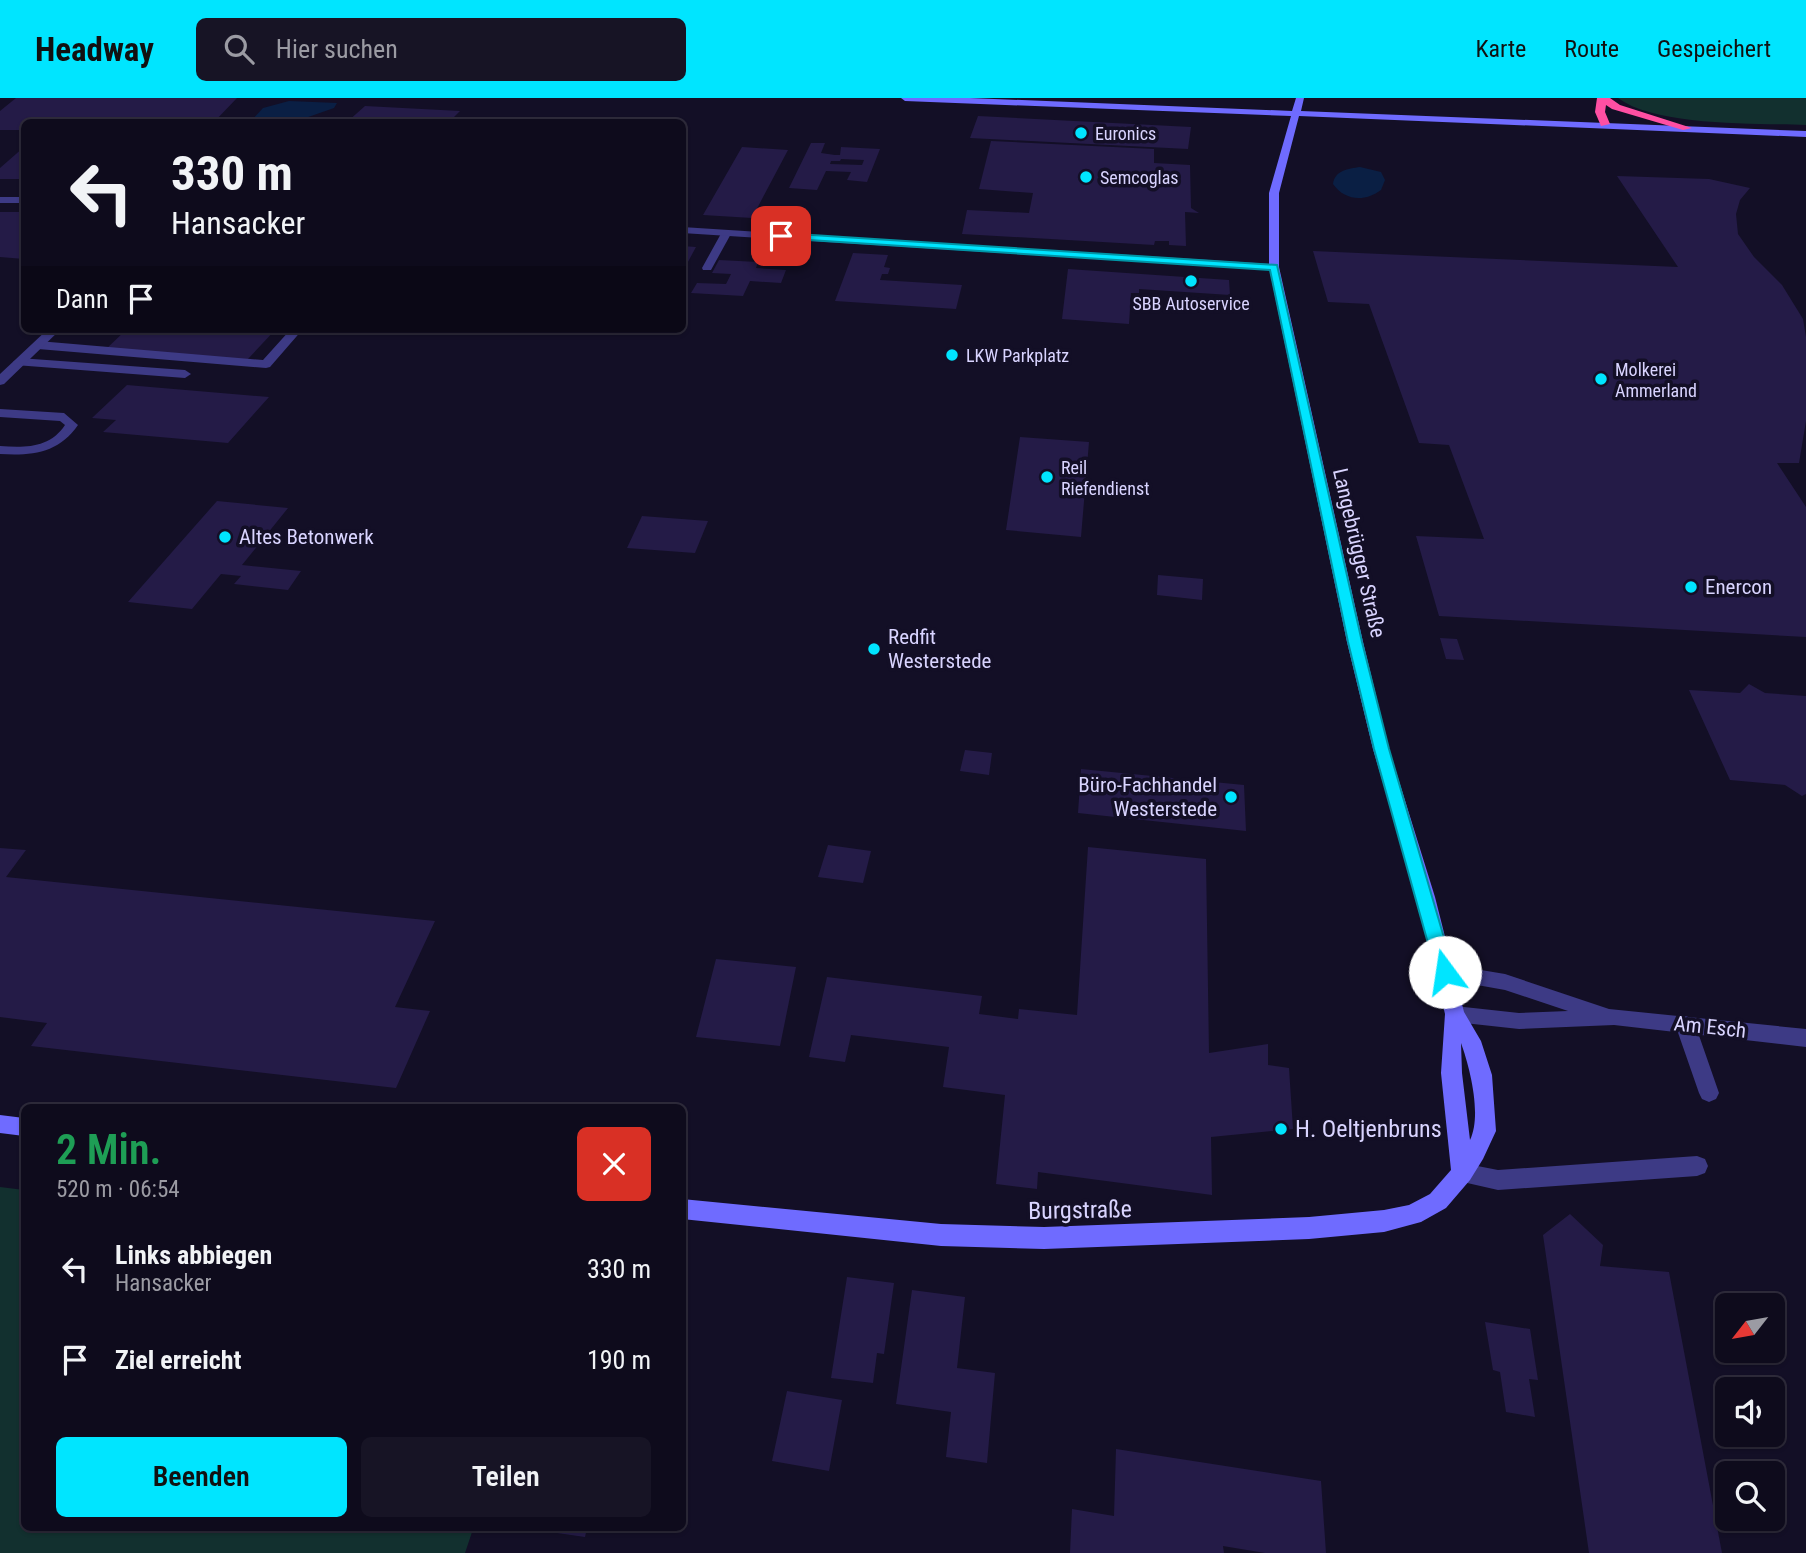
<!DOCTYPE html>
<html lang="de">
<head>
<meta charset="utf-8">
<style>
  body { margin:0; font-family:"Roboto Condensed",sans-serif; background:#171425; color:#f1f3f6; height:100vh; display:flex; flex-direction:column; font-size:26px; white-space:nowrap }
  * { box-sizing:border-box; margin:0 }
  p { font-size:23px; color:#9b9ba3 }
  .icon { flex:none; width:38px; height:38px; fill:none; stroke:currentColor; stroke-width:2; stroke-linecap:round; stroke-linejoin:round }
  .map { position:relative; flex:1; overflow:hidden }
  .side { position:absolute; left:21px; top:1006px; width:665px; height:427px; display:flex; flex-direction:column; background:#0e0b1c; border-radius:10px; box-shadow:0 2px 5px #0004,0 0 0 2px #2e2b3b }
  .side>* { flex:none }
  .guide { position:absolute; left:21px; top:21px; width:665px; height:214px; border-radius:10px; box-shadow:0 2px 5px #0004,0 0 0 2px #2e2b3b; background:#0e0b1c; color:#f1f3f6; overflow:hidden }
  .needle { width:46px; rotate:239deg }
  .tools { position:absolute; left:1715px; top:1195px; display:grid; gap:14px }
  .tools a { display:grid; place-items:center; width:70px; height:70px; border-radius:10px; background:#0e0b1c; box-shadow:0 2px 5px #0004,0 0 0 2px #2e2b3b; font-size:35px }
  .pin { position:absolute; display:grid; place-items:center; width:60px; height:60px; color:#fff; margin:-30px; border-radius:14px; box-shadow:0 4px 10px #0006 }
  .me { position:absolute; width:77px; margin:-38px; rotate:346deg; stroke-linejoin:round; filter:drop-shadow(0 0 5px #0008) }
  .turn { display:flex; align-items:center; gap:24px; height:147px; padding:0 35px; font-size:32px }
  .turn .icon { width:91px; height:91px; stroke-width:2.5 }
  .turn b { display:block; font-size:49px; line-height:60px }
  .then { display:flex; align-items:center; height:66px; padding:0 35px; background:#0003; gap:14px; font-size:26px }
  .round { display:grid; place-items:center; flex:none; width:74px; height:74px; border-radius:10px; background:#171425 }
  .headline { display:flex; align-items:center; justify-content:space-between; height:119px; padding:0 35px }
  h1 { font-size:42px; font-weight:600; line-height:52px; color:#1e9e55 }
  .cta { display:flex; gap:14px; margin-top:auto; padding:14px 35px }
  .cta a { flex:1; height:80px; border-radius:10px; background:#00e5ff; color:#111; font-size:28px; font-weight:600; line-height:80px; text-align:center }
  .cta a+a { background:#171425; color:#f1f3f6 }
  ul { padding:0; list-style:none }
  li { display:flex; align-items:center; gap:21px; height:91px; padding:0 35px }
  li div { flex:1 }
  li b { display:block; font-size:26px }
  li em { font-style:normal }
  header { display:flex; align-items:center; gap:42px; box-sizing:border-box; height:98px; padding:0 35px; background:#00e5ff; color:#111 }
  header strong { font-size:33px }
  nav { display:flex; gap:38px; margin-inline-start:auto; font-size:24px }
  .search { width:490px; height:63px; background:#171425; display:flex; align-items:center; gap:18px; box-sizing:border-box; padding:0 24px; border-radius:10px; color:#9b9ba3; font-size:26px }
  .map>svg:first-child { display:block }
</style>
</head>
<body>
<header>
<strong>Headway</strong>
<div class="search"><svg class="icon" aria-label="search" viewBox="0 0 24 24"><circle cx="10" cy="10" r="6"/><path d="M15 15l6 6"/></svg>Hier suchen</div>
<nav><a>Karte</a><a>Route</a><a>Gespeichert</a></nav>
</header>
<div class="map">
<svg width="1806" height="1455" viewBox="0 0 1806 1455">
  <rect width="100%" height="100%" fill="#130f26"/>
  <!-- green -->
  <path fill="#12302f" d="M1618,0H1806V27C1757,25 1657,29 1618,0Z
    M0,1089L24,1092V1430L473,1431L465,1455H0Z"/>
  <!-- water -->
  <path fill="#0a1f44" d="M289,3L337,5L334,10L294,24H250L263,10Z
    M1360,69L1381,74L1385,82L1381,92C1365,104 1345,103 1333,86C1335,72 1348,71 1360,69Z"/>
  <!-- building -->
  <path fill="#241b47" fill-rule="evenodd" d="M16,0H237L214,24H24V32H0V13Z
    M365,8L460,13L449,24H347Z
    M978,18L1191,29L1188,51L970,40Z
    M991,43L1154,51V65L1190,67L1191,110L1199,115L1185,114L1186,148L1169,147V143H1155L1154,147L962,136L967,112L1029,115L1033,95L979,91Z
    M811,45H825L821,55L835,57H840L841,49L880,51L867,84L847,82L851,74L826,73L817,92L789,90ZM841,61L864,62L862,67L830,66L831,63H840Z
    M24,49V81H0V70Z
    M742,49L788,52L752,120L703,117Z
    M1617,78L1709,81L1750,90L1740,102L1736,116L1738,136L1754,159L1782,187L1803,221L1806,239V323L1799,365H1777L1806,409V539L1439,518L1416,438L1484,441L1449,347L1419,345L1369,206L1328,204L1313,153L1678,169Z
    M0,114H24V161L0,159Z
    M682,148L696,149L682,175Z
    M853,155L888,157L884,169L890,170L888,176H882L880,182L962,187L956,211L835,203Z
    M719,162L758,164L756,170L786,172L781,185L750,183L743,198L691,195L697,185L726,186L731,176L712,175Z
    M1068,171L1229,182L1230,197L1139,191V195H1131L1129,226L1062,221Z
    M127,231H276L247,262L104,253Z
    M127,287L269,299L228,345L103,334L116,322L92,320Z
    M1020,339L1089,344L1081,439L1006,432Z
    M217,403L288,410L242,467L301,473L288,492L234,486L241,478L221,476L192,511L128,504Z
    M642,418L708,423L695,455L627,450Z
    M1158,477L1203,481L1202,502L1157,497Z
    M1440,540L1457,541L1464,562L1446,561Z
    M1749,586L1765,595L1806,598V696L1802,698L1785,687L1730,682L1689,592L1740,595Z
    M965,652L992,655L989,677L960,673Z
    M1081,671L1244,687L1246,733L1078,715Z
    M828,747L871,753L863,785L818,779Z
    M1088,749L1206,761L1209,955L1268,946V967L1289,970L1293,1031L1211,1039L1212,1097L1038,1074L1037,1091L996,1086L1005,997L943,989L949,949L851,937L845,964L809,959L827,879L982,898L979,916L1018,921L1019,911L1077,917Z
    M0,750L26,752L6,779L435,823L395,909L430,913L396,990L31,948L47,925L0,919Z
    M716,861L796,869L780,948L696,939Z
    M1570,1116L1603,1147L1600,1168L1669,1174L1722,1455H1589L1543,1137Z
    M847,1179L894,1185L884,1256L877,1255L873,1285L831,1280Z
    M912,1192L965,1199L957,1270L995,1275L987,1365L946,1359L951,1314L896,1306Z
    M1485,1224L1530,1231L1538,1282L1529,1281L1535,1319L1506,1314L1500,1274L1493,1272Z
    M787,1293L842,1302L829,1373L772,1363Z
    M1116,1351L1321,1383L1326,1455H1265L1223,1448L1224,1455H1070L1072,1411L1114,1418Z
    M522,1430H587L585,1439Z"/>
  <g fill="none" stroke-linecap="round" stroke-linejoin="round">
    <!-- lane -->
    <path fill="#3d3a85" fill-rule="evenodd" d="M723,132L732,134L711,172H703L702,170Z
      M291,231H303L270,269L266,270L38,251L32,247L38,243L263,262Z
      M19,260L185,272L191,276L185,280L15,267L13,264Z
      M0,311L64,315L78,327C59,355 32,358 0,356V348C25,350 50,350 65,327L60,323L0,319Z
      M1685,918L1692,920L1695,926L1719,995L1716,1001L1709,1004L1702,1001L1699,995L1675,926L1678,920Z
      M1697,1058L1705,1061L1708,1068L1705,1075L1697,1078L1498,1092L1454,1082L1451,1075L1454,1068L1462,1065L1498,1072Z"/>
    <!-- street -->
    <path fill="#3d3a85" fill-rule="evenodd" d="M0,99H24V105H0Z
      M682,129L1274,166L1279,169L1274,172L682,135Z
      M48,231H61L4,286L0,287V276Z
      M1445,866L1505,876L1609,911L1806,931V949L1614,927L1519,931L1455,924L1448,922L1445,916L1448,910L1455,908L1519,915L1568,913L1505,892L1438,880L1435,874L1438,868Z"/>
    <!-- secondary -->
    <path fill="#6f6bff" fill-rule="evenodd" d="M901,0H970L1292,13L1296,0H1304L1301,13L1806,33V39L1299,18L1279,95V169L1363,544L1389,651L1435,799L1464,914L1481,943L1492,977L1496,1033L1483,1061L1470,1082L1446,1110L1421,1124L1384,1134L1309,1141L1044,1151L941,1148L682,1121V1101L941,1126L1044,1129L1309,1119L1384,1112L1409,1107L1430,1096L1451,1072L1441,975L1445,916L1417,799L1373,651L1347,544L1269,169V95L1291,18L905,3ZM1461,945C1470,970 1482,1017 1470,1042L1462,975Z
      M0,1017L24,1020V1038L0,1035Z"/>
    <!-- highway -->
    <path fill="#ff4fa3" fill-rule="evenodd" d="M1597,0H1610L1620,7L1692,30L1683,32L1612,11L1606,7L1605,14L1610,26L1601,28L1595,14Z"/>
  </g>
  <!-- route -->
  <path fill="#00e5ff" stroke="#0095a6" stroke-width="2" d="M781,135L1277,167L1362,544L1389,651L1454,874L1451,879L1445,881L1439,879L1436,874L1374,651L1348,544L1270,172L778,140V136Z"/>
  <!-- markers -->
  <g fill="#00e5ff" stroke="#130f26" stroke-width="2.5">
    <circle cx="1081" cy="35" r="7"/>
    <circle cx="1086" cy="79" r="7"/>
    <circle cx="1191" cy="183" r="7"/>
    <circle cx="952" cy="257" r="7"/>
    <circle cx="1601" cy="281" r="7"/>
    <circle cx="1047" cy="379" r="7"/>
    <circle cx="225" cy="439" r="7"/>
    <circle cx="1691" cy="489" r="7"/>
    <circle cx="874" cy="551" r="7"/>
    <circle cx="1231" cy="699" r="7"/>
    <circle cx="1281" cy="1031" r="7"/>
  </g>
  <g text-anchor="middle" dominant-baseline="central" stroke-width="7" stroke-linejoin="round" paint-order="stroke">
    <!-- far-poi labels -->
    <g font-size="18" fill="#d9d4ff" stroke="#130f26" text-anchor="start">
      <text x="1095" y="35">Euronics</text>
      <text x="1100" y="79">Semcoglas</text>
      <text x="1191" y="205" text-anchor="middle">SBB Autoservice</text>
      <text x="966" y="257">LKW Parkplatz</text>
      <text x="1615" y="271">Molkerei<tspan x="1615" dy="21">Ammerland</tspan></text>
      <text x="1061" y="369">Reil<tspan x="1061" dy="21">Riefendienst</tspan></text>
    </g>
    <!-- poi labels -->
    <g font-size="21" fill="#d9d4ff" stroke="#130f26" text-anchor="start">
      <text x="239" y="439">Altes Betonwerk</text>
      <text x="1705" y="489">Enercon</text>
      <text x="888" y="539">Redfit<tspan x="888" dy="24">Westerstede</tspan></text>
      <text x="1217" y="687" text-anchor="end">Büro-Fachhandel<tspan x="1217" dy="24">Westerstede</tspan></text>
    </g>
    <!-- street labels -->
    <g font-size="21" fill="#d9d4ff" stroke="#130f26">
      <text transform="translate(1359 455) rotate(77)">Langebrügger Straße</text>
      <text transform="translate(1710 929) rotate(6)">Am Esch</text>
    </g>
    <!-- near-poi labels -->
    <g font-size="24" fill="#d9d4ff" stroke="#130f26" text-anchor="start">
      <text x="1295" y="1031">H. Oeltjenbruns</text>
    </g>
    <!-- near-street labels -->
    <g font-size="24" fill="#d9d4ff" stroke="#130f26">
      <text transform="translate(1080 1112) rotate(-1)">Burgstraße</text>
    </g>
  </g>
</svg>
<div class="tools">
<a><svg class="needle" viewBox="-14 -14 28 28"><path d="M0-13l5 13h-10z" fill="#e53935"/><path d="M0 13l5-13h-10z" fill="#9b9ba3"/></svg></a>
<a><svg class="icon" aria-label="sound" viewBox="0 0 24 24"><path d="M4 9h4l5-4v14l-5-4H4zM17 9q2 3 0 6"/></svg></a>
<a><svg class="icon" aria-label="search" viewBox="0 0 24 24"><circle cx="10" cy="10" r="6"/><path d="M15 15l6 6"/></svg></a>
</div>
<div class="pin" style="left:781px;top:138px;background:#d93025"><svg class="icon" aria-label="arrive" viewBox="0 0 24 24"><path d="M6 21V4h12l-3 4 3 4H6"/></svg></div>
<svg class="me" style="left:1445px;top:874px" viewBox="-20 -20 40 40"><circle r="19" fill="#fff"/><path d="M0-13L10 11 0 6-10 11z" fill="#00e5ff"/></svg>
<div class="guide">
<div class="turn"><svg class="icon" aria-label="left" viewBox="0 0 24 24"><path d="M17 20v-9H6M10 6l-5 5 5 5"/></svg><div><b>330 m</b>Hansacker</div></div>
<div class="then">Dann<svg class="icon" aria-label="arrive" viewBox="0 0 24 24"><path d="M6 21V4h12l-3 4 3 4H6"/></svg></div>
</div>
<section class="side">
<div class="headline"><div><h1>2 Min.</h1><p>520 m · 06:54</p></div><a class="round" style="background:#d93025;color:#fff"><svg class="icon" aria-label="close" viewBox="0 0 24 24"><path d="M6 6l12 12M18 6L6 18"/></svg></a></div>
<ul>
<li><svg class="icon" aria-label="left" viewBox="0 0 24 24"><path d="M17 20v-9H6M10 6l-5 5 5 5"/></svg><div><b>Links abbiegen</b><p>Hansacker</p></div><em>330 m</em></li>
<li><svg class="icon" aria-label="arrive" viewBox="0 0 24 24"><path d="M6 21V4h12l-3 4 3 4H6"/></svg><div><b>Ziel erreicht</b></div><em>190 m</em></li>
</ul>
<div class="cta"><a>Beenden</a><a>Teilen</a></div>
</section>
</div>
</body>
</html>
